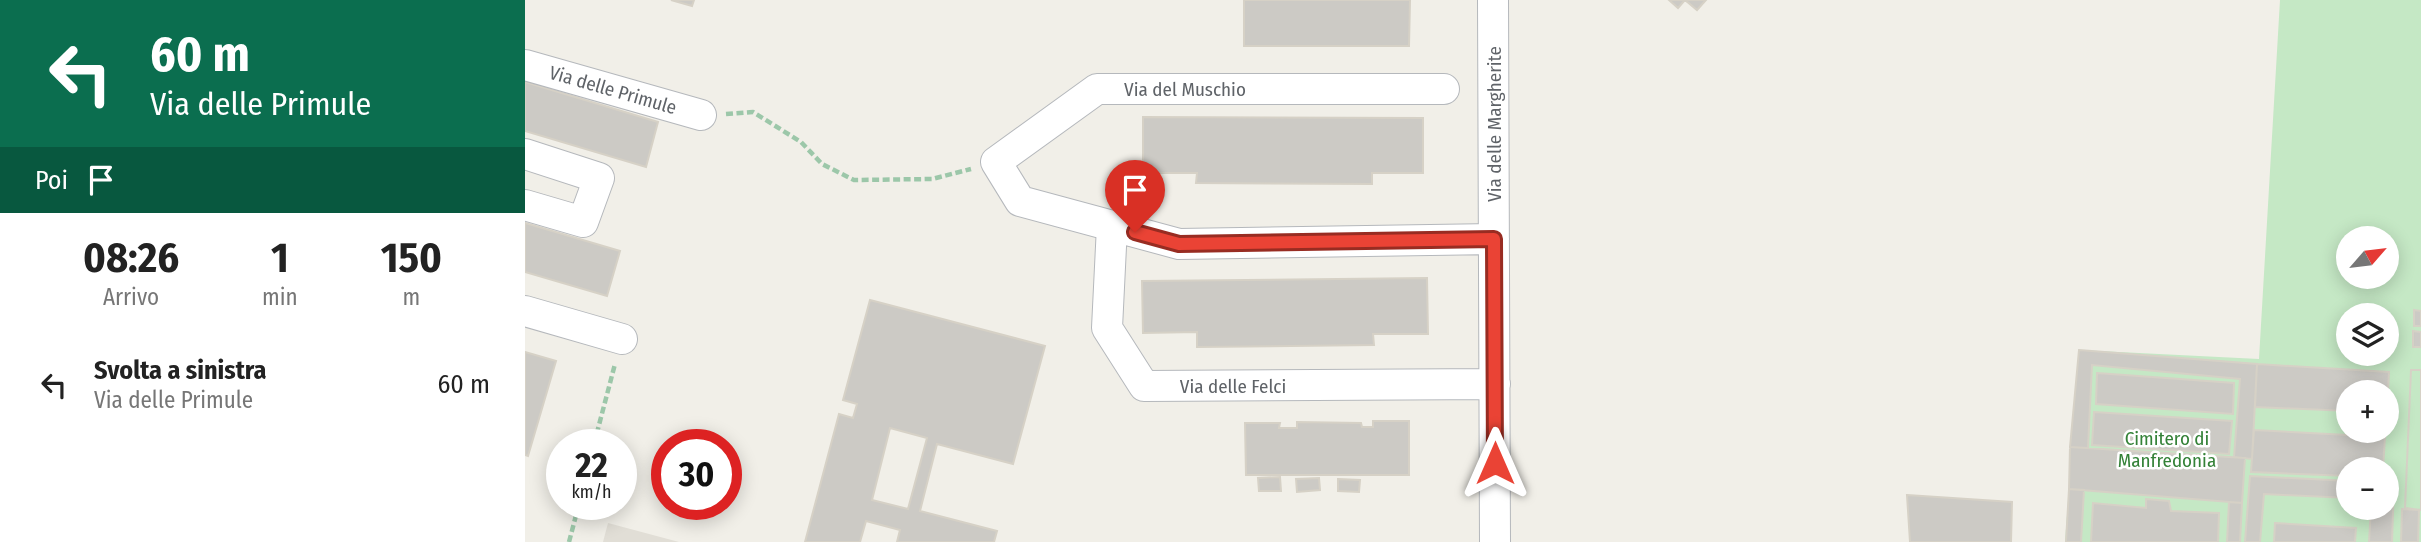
<!DOCTYPE html>
<html lang="it">
<head>
<meta charset="utf-8">
<style>
  body { margin:0; font-family:"Fira Sans Condensed",sans-serif; background:#f6f6f6; color:#222; height:100vh; display:flex; flex-direction:column; font-size:26px; white-space:nowrap }
  * { box-sizing:border-box; margin:0 }
  p { font-size:23px; color:#767676 }
  .icon { flex:none; width:38px; height:38px; fill:none; stroke:currentColor; stroke-width:2; stroke-linecap:round; stroke-linejoin:round }
  .map { position:relative; flex:1; overflow:hidden }
  .sheet { display:flex; flex-direction:column; background:#fff; width:525px }
  .sheet>* { flex:none }
  .hud { background:#0b6e4f; color:#fff; overflow:hidden }
  .needle { width:46px; rotate:62deg }
  .fabs { position:absolute; left:1811px; top:226px; display:grid; gap:14px }
  .fabs a { display:grid; place-items:center; width:63px; height:63px; border-radius:50%; background:#fff; box-shadow:0 4px 18px #0003; font-size:35px }
  .speed { position:absolute; left:21px; top:429px; display:flex; gap:14px; font-size:35px; font-weight:700; text-align:center }
  .speed>* { display:grid; place-content:center; width:91px; height:91px; border-radius:50%; background:#fff; box-shadow:0 4px 18px #0003; line-height:1 }
  .speed small { font-size:18px; font-weight:400 }
  .speed .limit { border:10px solid #d22; background:#fff; color:#111 }
  .pin { position:absolute; display:grid; place-items:center; width:60px; height:60px; color:#fff; margin:-72px -30px; border-radius:50% 50% 50% 0; rotate:-45deg; box-shadow:0 0 7px #0007 }
  .pin .icon { rotate:45deg }
  .me { position:absolute; width:77px; margin:-38px; rotate:0deg; stroke-linejoin:round; filter:drop-shadow(0 0 5px #0008) }
  .turn { display:flex; align-items:center; gap:24px; height:147px; padding:0 35px; font-size:32px }
  .turn .icon { width:91px; height:91px; stroke-width:2.5 }
  .turn b { display:block; font-size:49px; line-height:60px }
  .then { display:flex; align-items:center; height:66px; padding:0 35px; background:#0003; gap:14px; font-size:26px }
  .eta { display:flex; justify-content:space-evenly; align-items:center; height:119px; text-align:center }
  .eta b { font-size:42px; font-weight:700; line-height:49px }
  ul { padding:0; list-style:none }
  li { display:flex; align-items:center; gap:21px; height:105px; padding:0 35px }
  li div { flex:1 }
  li b { display:block; font-size:26px }
  li em { font-style:normal }
  main { display:flex; flex:1; min-height:0 }
  .map>svg:first-child { display:block }
</style>
</head>
<body>
<main>
<section class="sheet">
<div class="hud">
<div class="turn"><svg class="icon" aria-label="left" viewBox="0 0 24 24"><path d="M17 20v-9H6M10 6l-5 5 5 5"/></svg><div><b>60 m</b>Via delle Primule</div></div>
<div class="then">Poi<svg class="icon" aria-label="arrive" viewBox="0 0 24 24"><path d="M6 21V4h12l-3 4 3 4H6"/></svg></div>
</div>
<div class="eta">
<div><b>08:26</b><p>Arrivo</p></div>
<div><b>1</b><p>min</p></div>
<div><b>150</b><p>m</p></div>
</div>
<ul>
<li><svg class="icon" aria-label="left" viewBox="0 0 24 24"><path d="M17 20v-9H6M10 6l-5 5 5 5"/></svg><div><b>Svolta a sinistra</b><p>Via delle Primule</p></div><em>60 m</em></li>
</ul>
</section>
<div class="map">
<svg width="1896" height="542" viewBox="0 0 1896 542">
  <rect width="100%" height="100%" fill="#f1efe8"/>
  <!-- education -->
  <path fill="#e1ded6" d="M83,523L154,542H78Z"/>
  <!-- green -->
  <path fill="#c5e8c5" fill-rule="evenodd" d="M1755,0H1896V542H1540L1554,350L1734,359ZM1824,238H1862V276H1824ZM1824,315H1862V354H1824ZM1824,392H1862V430H1824ZM1824,469H1862V508H1824Z"/>
  <!-- building -->
  <path fill="#cccac5" stroke="#d6d1c6" stroke-width="2" fill-rule="evenodd" d="M146,0H169L167,6Z
    M719,0H885L884,46H719Z
    M1144,0H1160L1153,8Z
    M1160,0H1181L1172,10Z
    M0,82L133,122L121,167L0,131Z
    M618,117L898,118V173H847V184L671,183L672,173H618Z
    M0,223L95,251L82,296L0,272Z
    M902,278L903,334H848L849,345L672,347V332L618,333L617,281Z
    M345,300L520,346L488,464L412,444L395,511L472,531L469,542H372L375,530L341,521L335,542H280L314,414L328,418L332,404L318,400ZM365,428L402,438L383,509L347,500Z
    M1889,310L1896,311V326H1889Z
    M1888,331L1896,332V347H1888Z
    M1554,350L1732,364L1727,459L1709,457L1715,379L1567,365L1563,448L1545,447Z
    M0,352L31,361L3,456L0,455Z
    M1732,364L1864,372L1862,411V392H1824V411L1730,407Z
    M1886,370H1896V510L1880,508Z
    M1886,370H1896V510L1880,508Z
    M1572,373L1709,383L1708,414L1571,404Z
    M1569,412L1707,421L1704,454L1567,445Z
    M848,421H884V475H721L720,423H755L754,428H772V422L836,423L837,427H848Z
    M1729,430L1860,437L1858,469H1824V476L1726,472Z
    M1545,447L1720,458L1717,503L1544,489Z
    M1725,476L1824,481V498L1739,494L1735,542H1720Z
    M755,477L756,491H734L733,478Z
    M794,478L795,490L772,492L771,479Z
    M813,479L835,480L834,492L813,491Z
    M1862,483H1869L1867,542H1844L1846,508H1862Z
    M1544,489L1559,490L1556,542H1541Z
    M1382,495L1487,502L1486,542H1385Z
    M1621,499L1644,501L1646,511L1694,513L1693,542H1566L1568,503L1621,508Z
    M1704,502L1717,503L1715,542H1702Z
    M1877,509L1894,510L1893,542H1876Z
    M1750,523L1831,528L1830,542H1749Z"/>
  <g fill="none" stroke-linecap="round" stroke-linejoin="round">
    <defs>
      <path id="minor" d="M968,0L970,542
        M0,65L176,115
        M919,89H572L471,162L495,201L654,244L969,239
        M0,154L74,178L58,222L0,205
        M587,226L582,328L619,386L970,384
        M0,311L97,339"/>
    </defs>
    <!-- minor casing -->
    <use href="#minor" stroke="#b5b8bc" stroke-width="32"/>
    <!-- path -->
    <path stroke="#9cc7a9" stroke-width="4.5" stroke-dasharray="7 3.5" stroke-linecap="butt" d="M201,114L228,112L276,142L297,164L329,180L407,179L446,169
      M69,444L90,364
      M44,542L54,504"/>
    <!-- minor -->
    <use href="#minor" stroke="#fff" stroke-width="30"/>
  </g>
  <g fill="none" stroke-linecap="round" stroke-linejoin="round">
    <defs>
      <path id="route" d="M610,232L654,244L969,239L970,463"/>
    </defs>
    <!-- route casing -->
    <use href="#route" stroke="#982c22" stroke-width="18"/>
    <!-- route -->
    <use href="#route" stroke="#ea4335" stroke-width="12"/>
  </g>
  <g text-anchor="middle" dominant-baseline="central" stroke-width="5" stroke-linejoin="round" paint-order="stroke">
    <!-- street labels -->
    <g font-size="19" fill="#5f6368" stroke="#fff">
      <text x="660" y="89">Via del Muschio</text>
      <text transform="translate(88 90) rotate(16)">Via delle Primule</text>
      <text transform="translate(969 124) rotate(-90)">Via delle Margherite</text>
      <text x="708" y="386">Via delle Felci</text>
    </g>
    <!-- park labels -->
    <g font-size="19" fill="#348238" stroke="#fff">
      <text x="1642" y="438">Cimitero di<tspan x="1642" dy="22">Manfredonia</tspan></text>
    </g>
  </g>
</svg>
<div class="fabs">
<a><svg class="needle" viewBox="-14 -14 28 28"><path d="M0-13l5 13h-10z" fill="#e53935"/><path d="M0 13l5-13h-10z" fill="#767676"/></svg></a>
<a><svg class="icon" aria-label="layers" viewBox="0 0 24 24"><path d="M12 4l9 5-9 5-9-5zM3 14l9 5 9-5"/></svg></a>
<a>+</a>
<a>−</a>
</div>
<div class="speed"><div>22<small>km/h</small></div><div class="limit">30</div></div>
<div class="pin" style="left:610px;top:232px;background:#d93025"><svg class="icon" aria-label="arrive" viewBox="0 0 24 24"><path d="M6 21V4h12l-3 4 3 4H6"/></svg></div>
<svg class="me" style="left:970px;top:463px" viewBox="-20 -20 40 40"><path d="M0-17L14 15 0 8-14 15z" fill="#ea4335" stroke="#fff" stroke-width="4"/></svg>
</div>
</main>
</body>
</html>
